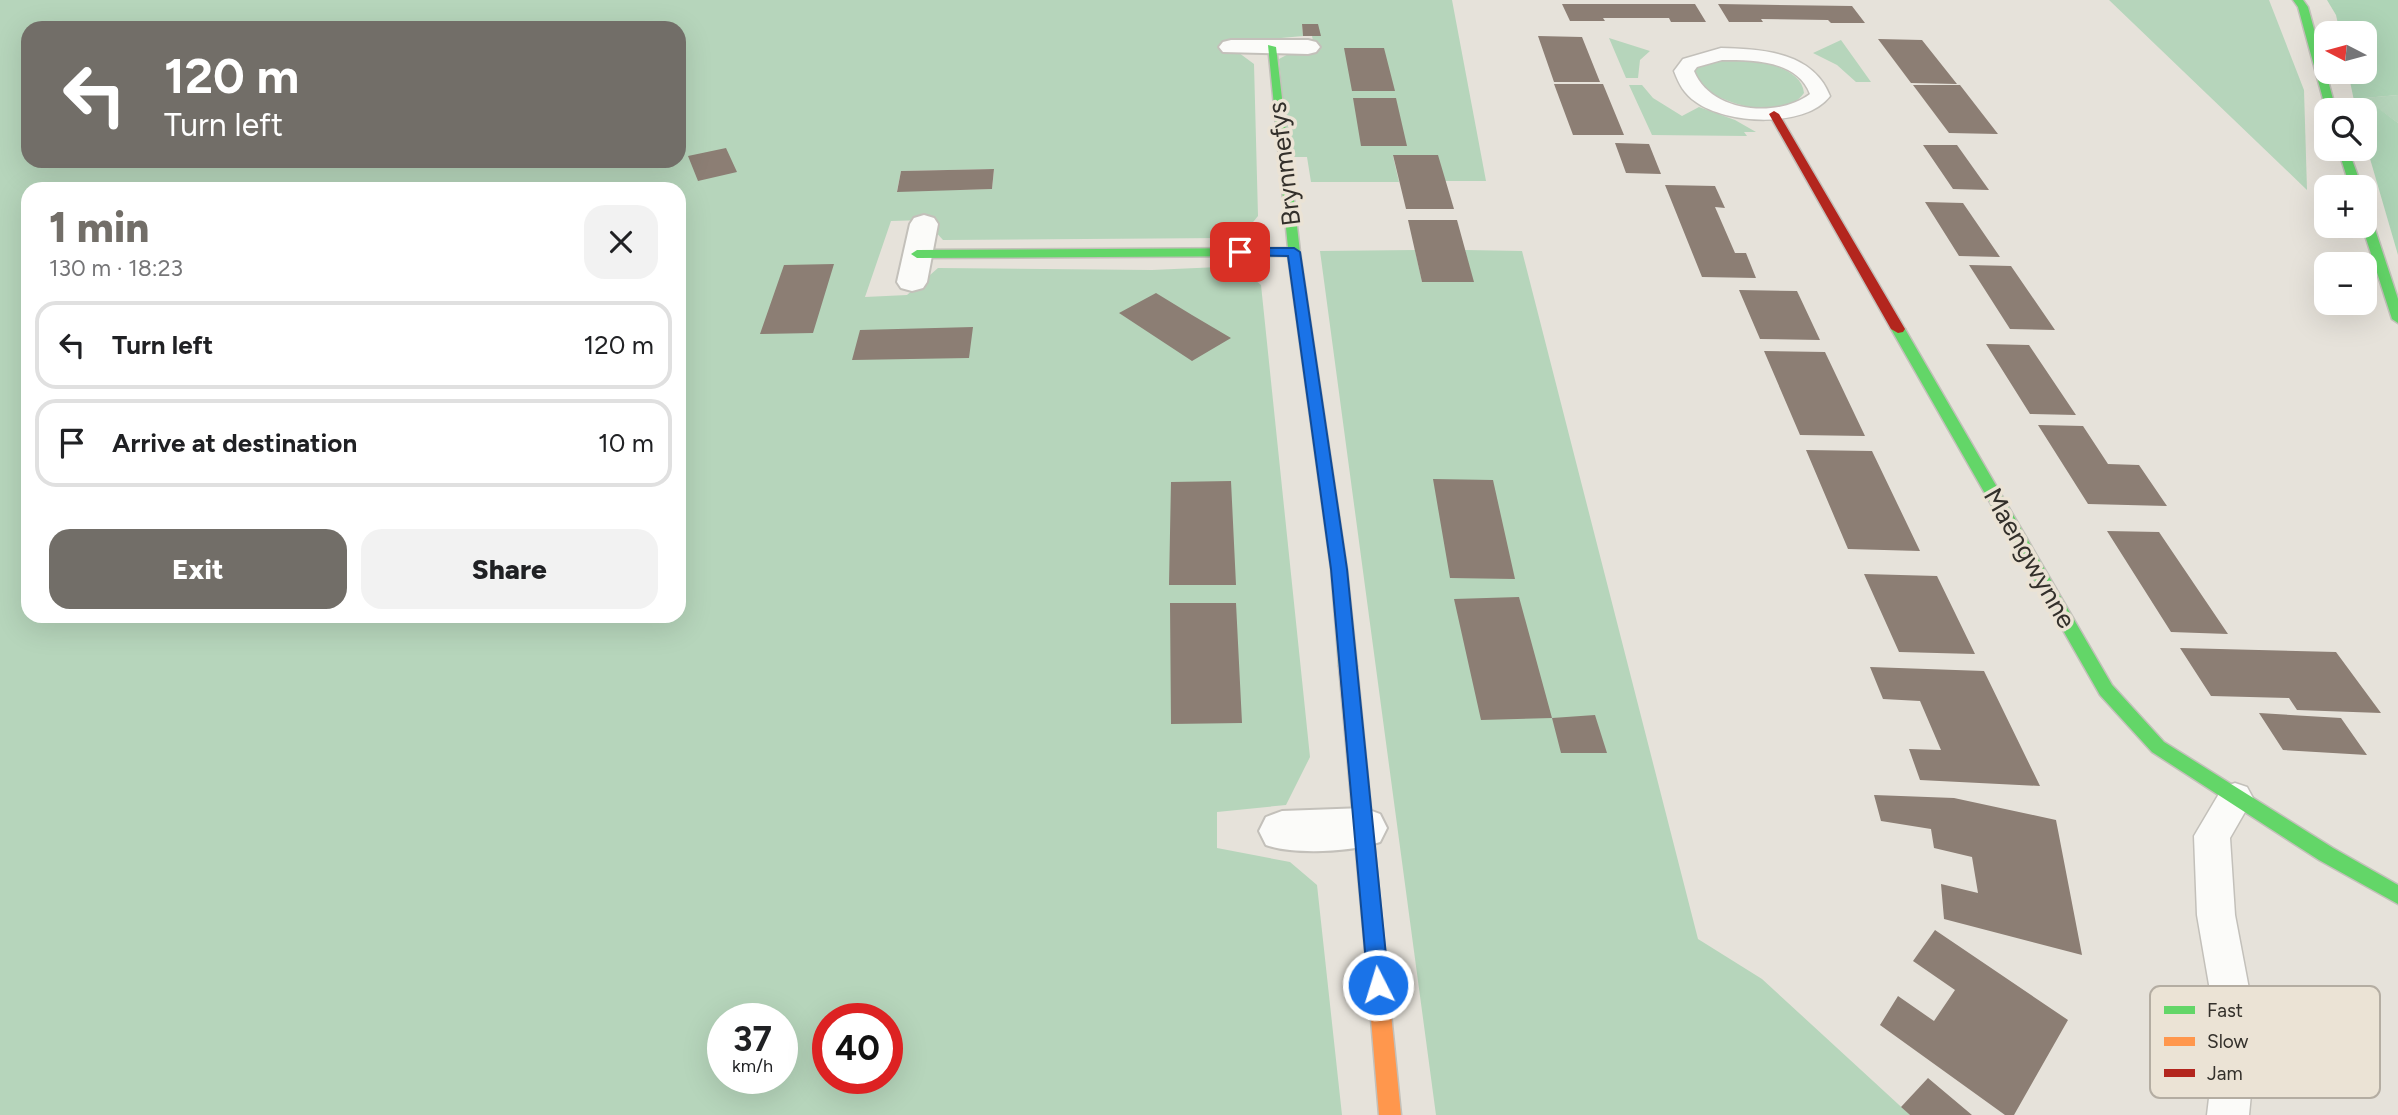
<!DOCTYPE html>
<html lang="en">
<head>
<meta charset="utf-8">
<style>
  body { margin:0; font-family:Figtree,sans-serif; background:#f2f2f2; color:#202124; height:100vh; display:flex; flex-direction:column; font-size:26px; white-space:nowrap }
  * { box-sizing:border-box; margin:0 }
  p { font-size:23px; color:#757577 }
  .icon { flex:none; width:38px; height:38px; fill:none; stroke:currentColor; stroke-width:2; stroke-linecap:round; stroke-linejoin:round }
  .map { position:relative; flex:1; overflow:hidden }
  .details { position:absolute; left:21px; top:182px; width:665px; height:441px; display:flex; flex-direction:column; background:#fff; border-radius:21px; box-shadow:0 7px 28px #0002 }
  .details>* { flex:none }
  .guide { position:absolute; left:21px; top:21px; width:665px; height:147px; border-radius:21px; box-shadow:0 7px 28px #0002; background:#726e68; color:#fff; overflow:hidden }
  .needle { width:46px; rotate:276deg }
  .tools { position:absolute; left:2314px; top:21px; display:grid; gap:14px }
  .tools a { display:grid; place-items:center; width:63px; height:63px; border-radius:14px; background:#fff; box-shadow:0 7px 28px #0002; font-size:35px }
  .speed { position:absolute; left:707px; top:1003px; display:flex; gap:14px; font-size:35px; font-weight:700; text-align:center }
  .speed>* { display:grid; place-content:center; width:91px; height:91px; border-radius:50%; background:#fff; box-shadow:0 7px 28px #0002; line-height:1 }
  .speed small { font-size:18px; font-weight:400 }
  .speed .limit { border:10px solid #d22; background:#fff; color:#111 }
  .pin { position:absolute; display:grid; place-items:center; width:60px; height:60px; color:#fff; margin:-30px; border-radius:14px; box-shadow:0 4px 10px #0006 }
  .me { position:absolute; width:77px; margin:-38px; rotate:355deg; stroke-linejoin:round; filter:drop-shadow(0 0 5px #0008) }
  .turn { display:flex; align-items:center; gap:24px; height:147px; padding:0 28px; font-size:32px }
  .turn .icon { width:91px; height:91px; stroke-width:2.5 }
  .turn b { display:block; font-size:49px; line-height:60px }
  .round { display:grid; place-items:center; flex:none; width:74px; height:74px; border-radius:21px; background:#f2f2f2 }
  .summary { display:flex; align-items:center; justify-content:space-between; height:119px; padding:0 28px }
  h1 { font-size:42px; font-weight:800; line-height:52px; color:#726e68 }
  .action { display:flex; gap:14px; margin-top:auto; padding:14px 28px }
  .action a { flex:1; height:80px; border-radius:21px; background:#726e68; color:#fff; font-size:28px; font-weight:800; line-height:80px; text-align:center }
  .action a+a { background:#f2f2f2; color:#202124 }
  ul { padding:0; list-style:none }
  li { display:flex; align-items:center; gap:21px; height:88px; margin:0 14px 10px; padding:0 14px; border:4px solid #e0e0e0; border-radius:21px }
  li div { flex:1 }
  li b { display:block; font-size:26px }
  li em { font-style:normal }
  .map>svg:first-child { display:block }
</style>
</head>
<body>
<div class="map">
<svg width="2398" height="1115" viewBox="0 0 2398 1115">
  <rect width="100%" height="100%" fill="#e6e2da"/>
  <!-- green -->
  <path fill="#b6d5bb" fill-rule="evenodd" d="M0,0H1452L1486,181H1445L1437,155L1393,156L1399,182H1311L1307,157H1288L1279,59L1313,41L1312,36H1320L1302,24L1303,36L1259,40L1231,47L1254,64L1258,216L1249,227L1224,238L943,240L925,220L891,221L865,297L907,295L938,268L1152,270L1219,267L1245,272L1261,285L1310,757L1286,805L1217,812V848L1290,862L1317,885L1342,1115H0ZM28,28H679V161H28ZM994,169L992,189L897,191L901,171ZM28,189H679V616H28ZM723,1018H782V1078H723ZM828,1018H887V1078H828Z
    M2109,0H2269L2304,90L2307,190Z
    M1609,38L1650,51L1640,60L1638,78H1626Z
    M1841,40L1871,82H1856L1837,65L1813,53Z
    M1723,59C1746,60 1801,62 1804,93C1780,125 1727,102 1699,88L1694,71L1702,64Z
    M1629,85H1642L1653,98L1682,116L1699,107L1735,120L1756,132H1744L1747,136L1652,135Z
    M2398,95V123L2364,98Z
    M1415,250L1422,282H1473L1465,250L1522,251L1698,939L1762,979L1910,1115H1436L1320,251Z"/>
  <!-- forest -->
  <path fill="#aed4b6" d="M2327,0H2398V95L2365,98L2398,123V255L2364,138V110H2356L2348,72H2364V33H2340L2336,15Z"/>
  <!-- building -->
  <path fill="#8c7e74" d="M1562,4H1695L1706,22H1671L1669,18H1603L1605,21H1570Z
    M1718,4L1852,6L1865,23H1831L1828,20L1761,19L1763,22H1729Z
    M1302,24H1318L1321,36H1303Z
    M1538,36L1582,37L1600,82H1554Z
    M1878,39L1922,40L1957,84L1911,83Z
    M1344,48H1384L1395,91H1352Z
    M1554,84H1603L1624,135H1573Z
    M1913,85H1960L1998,134L1949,133Z
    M1353,98H1396L1407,146H1361Z
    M1615,143L1649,144L1661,174L1626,173Z
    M1923,145H1957L1989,190L1953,189Z
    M726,148L737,172L698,181L688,156Z
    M1393,155H1438L1454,209H1406Z
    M994,169L992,189L897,192L901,171Z
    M1665,185L1715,186L1725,208L1715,207L1735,253H1746L1756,278L1702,277Z
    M1925,202L1963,203L2000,257L1959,256Z
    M1408,220H1457L1474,282H1422Z
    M834,264L813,333L760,334L784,265Z
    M1969,265L2011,266L2055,330L2010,329Z
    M1739,290L1797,291L1820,340L1760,339Z
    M1156,293L1192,315L1231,338L1192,361L1119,313Z
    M973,327L969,358L852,360L860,330Z
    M1986,344L2029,345L2076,415L2030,414Z
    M1764,351L1825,352L1865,436L1800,435Z
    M2038,425L2083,426L2108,464L2139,465L2167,506L2088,504Z
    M1806,450L1872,451L1920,551L1848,549Z
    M1433,479L1493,480L1515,579L1450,578Z
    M1231,481L1236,585H1169L1171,482Z
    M2107,531L2159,532L2228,634L2171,632Z
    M1864,574L1937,576L1975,654L1899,652Z
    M1519,597L1552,718L1481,720L1454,599Z
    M1170,603H1236L1242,723L1171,724Z
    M2180,648L2336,652L2381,713L2297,710L2289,698L2211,696Z
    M1870,667L1984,671L2040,786L1920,780L1909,749L1941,750L1920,701L1883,699Z
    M2259,713L2341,718L2367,755L2283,750Z
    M1595,715L1607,753H1561L1552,718Z
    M1874,795L1954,798L2056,820L2082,955L1944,919L1941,884L1978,893L1972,857L1934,848L1931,829L1881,821Z
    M1935,930L2068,1020L2014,1115H2005L1880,1025L1898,996L1934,1021L1955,990L1913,961Z
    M1928,1078L1972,1115H1910L1901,1107Z"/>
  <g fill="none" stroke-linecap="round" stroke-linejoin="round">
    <defs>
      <path id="lane" d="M1721,48C1763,49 1813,52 1830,96C1805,129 1726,124 1696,102C1684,94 1679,84 1674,71L1683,59ZM1722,60C1753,60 1797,60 1810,94C1777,119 1710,112 1694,71L1697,67Z
        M2235,783L2247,787L2253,798L2230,838L2235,915L2257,1031L2249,1115H2207L2217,1031L2197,915L2194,836L2223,787Z"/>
      <path id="street" d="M1231,40H1308L1316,42L1320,47L1316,52L1308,54L1223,52L1219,47L1223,42Z
        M924,215L934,218L938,224L927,282L923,288L912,291L901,288L897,282L910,224L914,218Z
        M1364,808L1380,814L1387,828L1380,842C1352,852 1294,855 1266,845L1259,831L1266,817L1282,811Z"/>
      <path id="fast" d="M2293,0H2303L2308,7L2336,110H2326L2298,7Z
        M1268,45L1276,47L1300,252L1347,569L1357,666L1354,671H1342L1339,666L1331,569L1288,256L917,258L911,254L917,250L1288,248Z
        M2338,149H2348L2362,187H2350Z
        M2364,211L2370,214L2398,299V323L2392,319L2362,226H2364Z
        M1898,325L1905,329L2112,685L2164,742L2333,848L2398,885V904L2319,860L2152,752L2100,695L1891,329Z"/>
      <path id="slow" d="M1378,973L1385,976L1388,983L1401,1115H1379L1368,983L1371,976Z"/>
      <path id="jam" d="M1774,111L1779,114L1905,329L1903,332L1898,333L1891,329L1769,114Z
        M1348,659L1354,661L1357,666L1388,983L1385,990L1378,993L1371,990L1368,983L1339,666L1342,661Z"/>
    </defs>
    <!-- lane casing -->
    <use href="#lane" stroke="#c3c0ba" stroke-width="3"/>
    <!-- street casing -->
    <use href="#street" stroke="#c3c0ba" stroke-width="4"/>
    <!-- fast casing -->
    <use href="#fast" stroke="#c3c0ba" stroke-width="3"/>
    <!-- slow casing -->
    <use href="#slow" stroke="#c3c0ba" stroke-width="3"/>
    <!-- jam casing -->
    <use href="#jam" stroke="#c3c0ba" stroke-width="3"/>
    <!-- lane -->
    <use href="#lane" fill="#fbfbf9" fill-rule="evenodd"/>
    <!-- street -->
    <use href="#street" fill="#fbfbf9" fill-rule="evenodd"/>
    <!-- fast -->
    <use href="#fast" fill="#63d668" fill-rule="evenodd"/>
    <!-- slow -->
    <use href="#slow" fill="#ff974d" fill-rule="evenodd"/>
    <!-- jam -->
    <use href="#jam" fill="#b3261e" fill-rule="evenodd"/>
  </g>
  <!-- route -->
  <path fill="#1a73e8" stroke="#114b97" stroke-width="2" d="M1240,248H1294L1300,252L1347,569L1389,985L1386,992L1378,995L1371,992L1368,985L1331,569L1288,256L1236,255L1234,252Z"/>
  <g text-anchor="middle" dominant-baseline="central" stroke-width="7" stroke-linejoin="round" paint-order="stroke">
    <!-- street labels -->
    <g font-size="26" fill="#33302b" stroke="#ebe3d5">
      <text transform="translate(1284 164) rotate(-97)">Brynmefys</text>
      <text transform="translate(2030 558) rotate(60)">Maengwynne</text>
    </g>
  </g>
  <!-- legend -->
  <rect x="2150" y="986" width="230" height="112" rx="10" fill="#ebe3d5" stroke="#b4ada2" stroke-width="2"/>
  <rect x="2164" y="1006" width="31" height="8" fill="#63d668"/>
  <rect x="2164" y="1037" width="31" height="9" fill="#ff974d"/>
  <rect x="2164" y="1069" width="31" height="8" fill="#b3261e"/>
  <g font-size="19" fill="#33302b">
    <text x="2207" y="1017">Fast</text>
    <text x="2207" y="1048">Slow</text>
    <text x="2207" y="1080">Jam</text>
  </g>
</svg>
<div class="tools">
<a><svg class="needle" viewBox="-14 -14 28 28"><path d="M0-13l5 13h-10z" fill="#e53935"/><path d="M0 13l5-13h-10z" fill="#757577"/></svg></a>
<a><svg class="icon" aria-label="search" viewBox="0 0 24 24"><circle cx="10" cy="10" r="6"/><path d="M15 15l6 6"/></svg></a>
<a>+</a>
<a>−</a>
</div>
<div class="speed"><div>37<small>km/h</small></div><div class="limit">40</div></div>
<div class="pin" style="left:1240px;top:252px;background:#d93025"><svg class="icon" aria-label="arrive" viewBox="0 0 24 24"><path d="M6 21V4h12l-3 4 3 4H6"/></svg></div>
<svg class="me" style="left:1378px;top:985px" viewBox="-20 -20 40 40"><circle r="17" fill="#1a73e8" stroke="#fff" stroke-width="3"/><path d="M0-11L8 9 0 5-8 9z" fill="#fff"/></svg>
<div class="guide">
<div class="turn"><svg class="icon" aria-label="left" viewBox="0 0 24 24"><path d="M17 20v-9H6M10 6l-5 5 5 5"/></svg><div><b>120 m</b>Turn left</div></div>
</div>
<section class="details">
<div class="summary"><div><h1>1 min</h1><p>130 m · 18:23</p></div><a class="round"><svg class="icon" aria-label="close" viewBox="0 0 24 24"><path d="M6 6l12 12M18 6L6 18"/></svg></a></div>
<ul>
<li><svg class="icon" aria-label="left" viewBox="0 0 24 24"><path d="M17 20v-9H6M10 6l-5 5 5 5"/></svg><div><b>Turn left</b></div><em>120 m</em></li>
<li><svg class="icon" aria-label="arrive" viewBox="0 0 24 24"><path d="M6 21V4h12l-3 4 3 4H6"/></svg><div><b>Arrive at destination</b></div><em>10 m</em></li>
</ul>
<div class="action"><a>Exit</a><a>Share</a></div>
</section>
</div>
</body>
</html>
